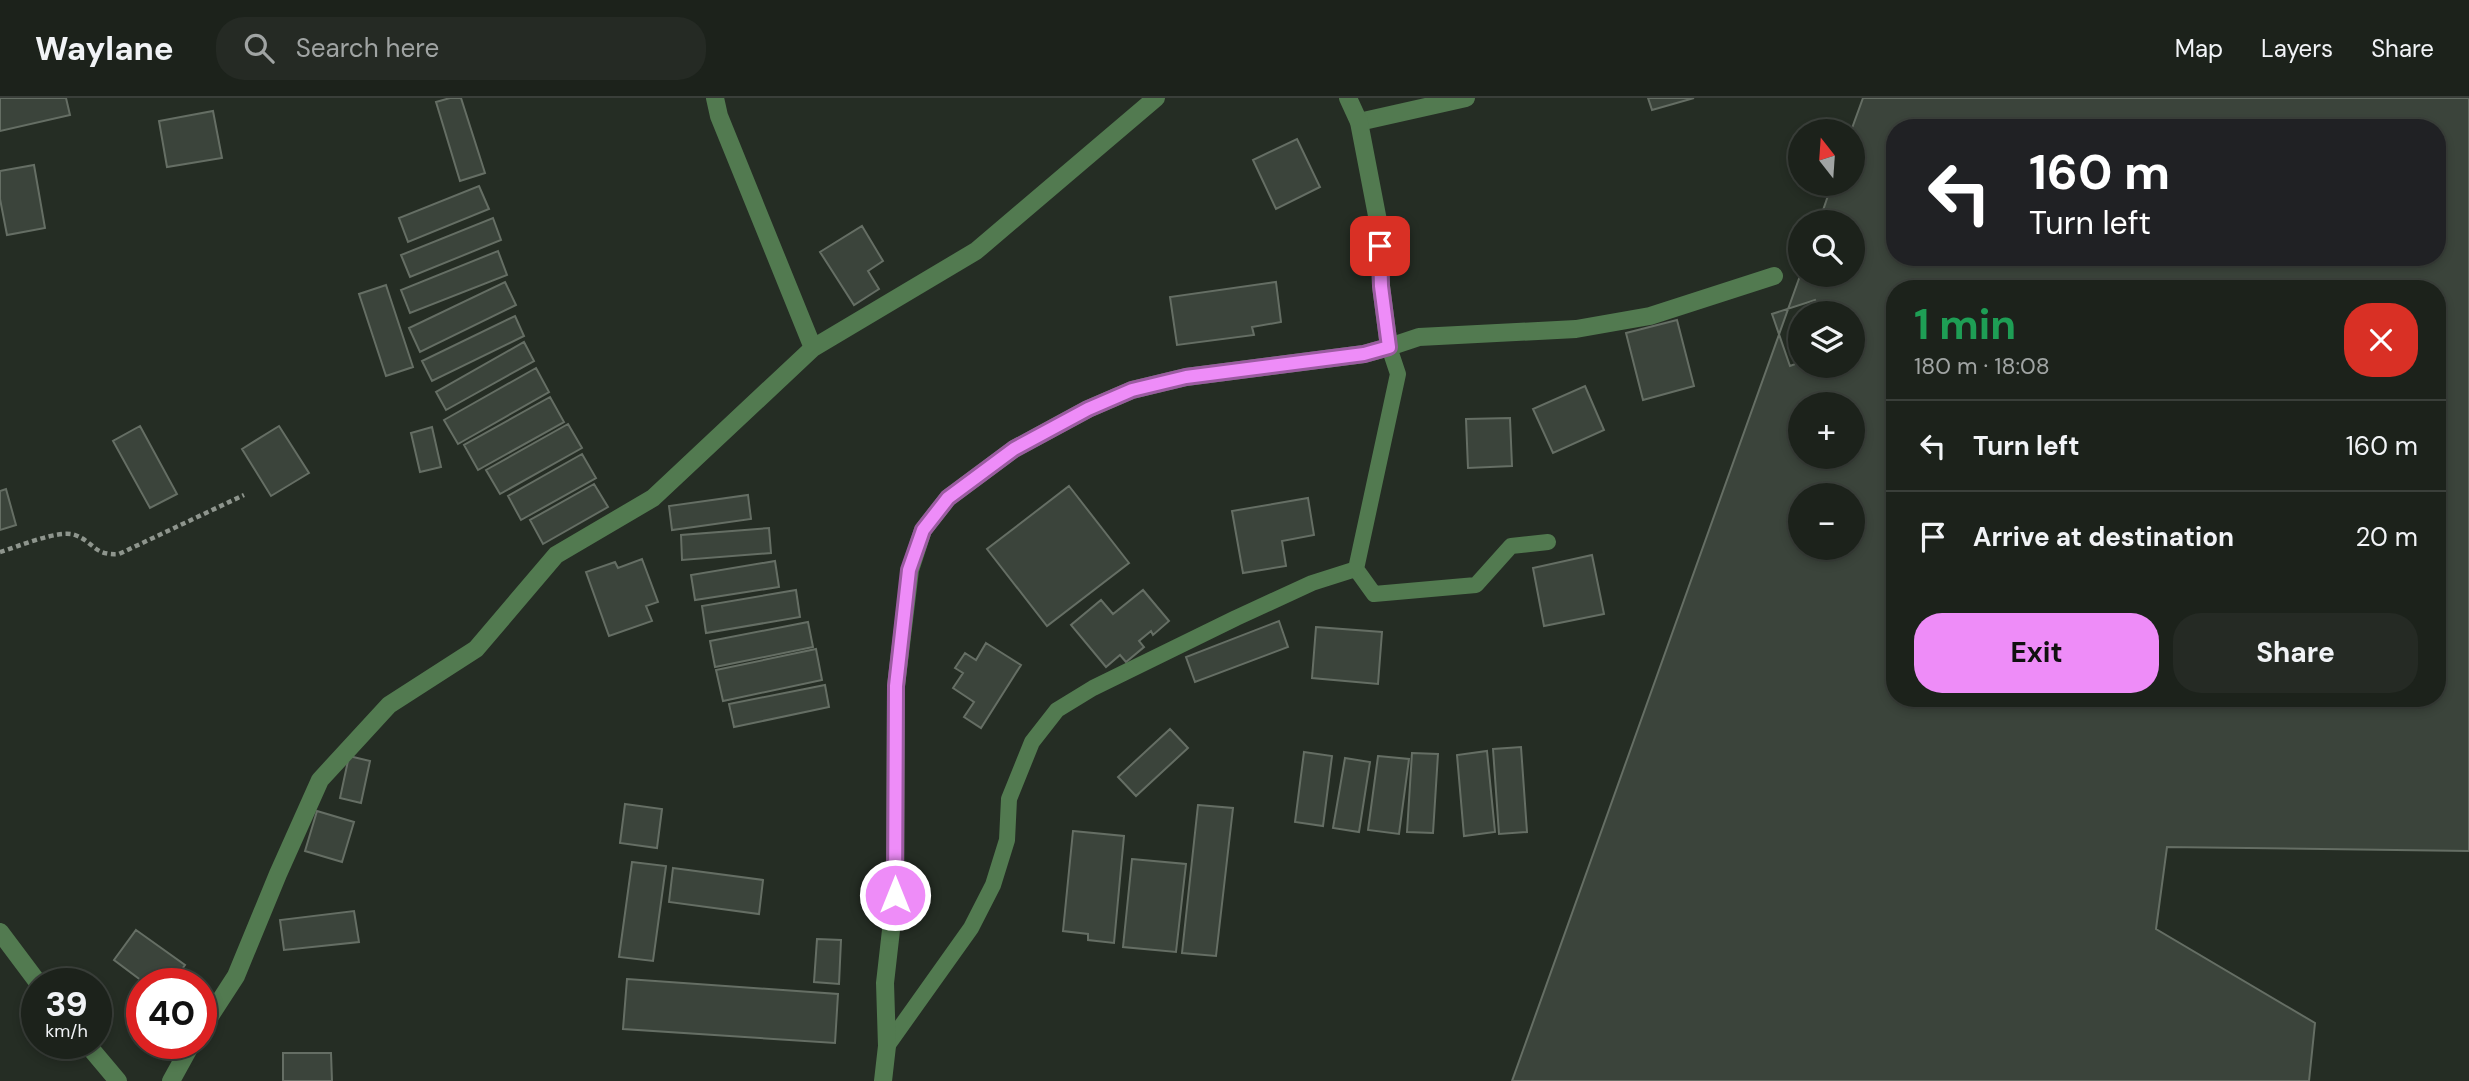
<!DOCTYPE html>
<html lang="en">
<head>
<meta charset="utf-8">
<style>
  body { margin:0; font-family:"DM Sans",sans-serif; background:#252a24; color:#f1f3f6; height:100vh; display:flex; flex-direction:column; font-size:26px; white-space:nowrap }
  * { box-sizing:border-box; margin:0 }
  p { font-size:23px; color:#a0a4a3 }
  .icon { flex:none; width:38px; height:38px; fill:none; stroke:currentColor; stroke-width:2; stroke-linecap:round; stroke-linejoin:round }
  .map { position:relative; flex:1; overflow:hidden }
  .sheet { position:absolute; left:1886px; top:182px; width:560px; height:427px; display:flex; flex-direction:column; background:#1c221b; border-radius:28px; box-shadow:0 4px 10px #0003,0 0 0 2px #3a3f3a }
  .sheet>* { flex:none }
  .top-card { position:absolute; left:1886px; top:21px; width:560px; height:147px; border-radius:28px; box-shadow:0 4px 10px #0003,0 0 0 2px #3a3f3a; background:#202124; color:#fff; overflow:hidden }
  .needle { width:46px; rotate:343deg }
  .buttons { position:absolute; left:1788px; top:21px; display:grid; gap:14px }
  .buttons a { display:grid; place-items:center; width:77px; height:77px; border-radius:50%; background:#1c221b; box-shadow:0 4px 10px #0003,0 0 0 2px #3a3f3a; font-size:35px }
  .speed { position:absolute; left:21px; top:870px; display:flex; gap:14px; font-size:35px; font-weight:700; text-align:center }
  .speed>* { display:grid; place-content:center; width:91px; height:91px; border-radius:50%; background:#1c221b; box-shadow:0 4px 10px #0003,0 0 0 2px #3a3f3a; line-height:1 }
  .speed small { font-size:18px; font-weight:400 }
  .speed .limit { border:10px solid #d22; background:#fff; color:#111 }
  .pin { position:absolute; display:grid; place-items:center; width:60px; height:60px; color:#fff; margin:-30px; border-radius:14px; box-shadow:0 4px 10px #0006 }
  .me { position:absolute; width:77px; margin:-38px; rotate:0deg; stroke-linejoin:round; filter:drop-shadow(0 0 5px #0008) }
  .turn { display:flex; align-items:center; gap:24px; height:147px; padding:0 28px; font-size:32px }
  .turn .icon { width:91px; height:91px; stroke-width:2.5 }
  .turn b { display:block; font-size:49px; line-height:60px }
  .round { display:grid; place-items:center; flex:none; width:74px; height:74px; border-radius:28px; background:#252a24 }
  .overview { display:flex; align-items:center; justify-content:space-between; height:119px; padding:0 28px }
  h1 { font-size:42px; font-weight:700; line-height:52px; color:#1e9e55 }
  .primary-button { display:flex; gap:14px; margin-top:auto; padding:14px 28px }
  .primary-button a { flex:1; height:80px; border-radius:28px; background:#ee8cf8; color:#111; font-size:28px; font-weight:700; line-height:80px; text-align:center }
  .primary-button a+a { background:#252a24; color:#f1f3f6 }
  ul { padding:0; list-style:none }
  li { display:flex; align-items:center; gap:21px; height:91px; padding:0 28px; border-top:2px solid #3a3f3a }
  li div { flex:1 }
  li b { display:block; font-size:26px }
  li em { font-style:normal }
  header { display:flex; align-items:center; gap:42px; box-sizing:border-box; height:98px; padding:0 35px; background:#1c221b; border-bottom:2px solid #3a3f3a }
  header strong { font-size:33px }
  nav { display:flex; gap:38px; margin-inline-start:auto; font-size:24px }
  .search { width:490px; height:63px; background:#252a24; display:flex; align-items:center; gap:18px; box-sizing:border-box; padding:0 24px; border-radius:28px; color:#a0a4a3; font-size:26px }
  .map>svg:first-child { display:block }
</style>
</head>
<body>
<header>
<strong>Waylane</strong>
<div class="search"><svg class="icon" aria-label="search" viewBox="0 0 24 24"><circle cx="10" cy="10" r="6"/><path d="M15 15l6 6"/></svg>Search here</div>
<nav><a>Map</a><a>Layers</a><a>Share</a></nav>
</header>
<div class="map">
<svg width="2469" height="983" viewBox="0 0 2469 983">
  <rect width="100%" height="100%" fill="#252d24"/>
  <!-- building -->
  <path fill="#3b443b" stroke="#656e64" stroke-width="2" fill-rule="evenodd" d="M0,0H66L70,17L0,33Z
    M450,0H461L485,75L460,83L436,4Z
    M1648,0H1694L1652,12Z
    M1863,0H2469V753L2167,749L2156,831L2315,925L2309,983H1512L1801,175V177H1853V124H1819L1832,86H1853V33H1851ZM1895,30H2438V159H1895ZM1895,191H2438V600H1895ZM1801,215H1853V268H1801ZM1801,306H1853V359H1801ZM1801,397H1853V450H1801Z
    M213,13L222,60L167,69L159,23Z
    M1297,41L1320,89L1276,111L1253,62Z
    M34,67L45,130L7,137L0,101V73Z
    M479,88L489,111L408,144L399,120Z
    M493,120L501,142L410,179L401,157Z
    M862,128L883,163L868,173L879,191L854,207L820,154Z
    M498,153L507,177L410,215L401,192Z
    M505,184L516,207L420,254L409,230Z
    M1276,184L1281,224L1252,229L1254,237L1177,247L1170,199Z
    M386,187L413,269L386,278L359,196Z
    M1815,202L1820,215H1801V264L1790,268L1772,216Z
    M515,218L524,238L432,283L422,263Z
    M1677,222L1694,288L1643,302L1626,235Z
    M524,244L534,263L446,312L436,294Z
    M536,270L549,294L458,346L444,322Z
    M1585,288L1604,332L1553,355L1533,311Z
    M550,299L564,324L478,372L464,347Z
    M1510,320L1512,368L1468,370L1466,321Z
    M568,326L582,350L500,396L486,372Z
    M140,328L177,396L150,410L113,343Z
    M279,328L309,375L271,398L242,351Z
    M432,329L441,369L420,374L411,335Z
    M582,356L596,380L521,422L508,398Z
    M594,386L608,409L543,446L530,422Z
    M1069,388L1129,465L1047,528L987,451Z
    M6,391L16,427L0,432V393Z
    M748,397L751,421L672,432L669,408Z
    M1308,400L1314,437L1282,443L1286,468L1243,475L1232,413Z
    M769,430L771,455L682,462L681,437Z
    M1592,457L1604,516L1544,528L1533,470Z
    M642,461L658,504L646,508L652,523L609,538L586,474L615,464L618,470Z
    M775,463L779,489L695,502L691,477Z
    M796,492L800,519L706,535L702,508Z
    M1143,492L1169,523L1153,537L1151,533L1139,543L1144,549L1126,564L1120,557L1106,569L1071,527L1101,502L1113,516Z
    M1279,523L1288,549L1195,584L1186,559Z
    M808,524L813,549L715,569L710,543Z
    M1316,529L1382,534L1378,586L1312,580Z
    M986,545L1021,567L981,630L964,619L974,604L953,590L963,575L955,570L965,555L976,562Z
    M816,551L822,582L723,603L716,572Z
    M825,587L829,609L734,629L729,606Z
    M1170,631L1188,650L1136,698L1118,679Z
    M1521,649L1527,734L1499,736L1493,651Z
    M1487,653L1495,734L1464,738L1457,657Z
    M1304,654L1332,658L1323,728L1295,724Z
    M1412,655L1438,656L1433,735L1407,734Z
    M349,658L370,663L361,705L340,700Z
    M1378,658L1409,661L1399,736L1368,732Z
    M1345,660L1370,664L1359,734L1333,730Z
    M625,706L662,711L657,750L620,745Z
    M1198,707L1233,710L1216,858L1182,855Z
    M317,713L354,724L342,764L305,753Z
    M1073,733L1124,738L1114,845L1088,842V836L1063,833Z
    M1132,761L1186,766L1176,854L1123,849Z
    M632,764L666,768L653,863L619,859Z
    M673,770L763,782L759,816L669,804Z
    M354,813L359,844L284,852L280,822Z
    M136,832L185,867L171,886H146L114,862Z
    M817,841L841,842L839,886L814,884Z
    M627,881L838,896L835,945L623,931Z
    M283,955H331L332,983H283Z"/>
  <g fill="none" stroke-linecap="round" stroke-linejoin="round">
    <!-- path -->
    <path stroke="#8e958d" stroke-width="4.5" stroke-dasharray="5 3.5" stroke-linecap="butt" d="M0,454C17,449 59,431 75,437C94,444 94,458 119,456L244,397"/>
    <!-- service -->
    <path stroke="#527a50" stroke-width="16" d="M1389,249L1398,276L1356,471L1374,496L1476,487L1511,448L1548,444
      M887,948L971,830L993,787L1007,742L1009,701L1032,644L1057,612L1093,590L1236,520L1312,485L1356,471"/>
    <!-- minor -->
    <path stroke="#527a50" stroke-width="18" d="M715,0L719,18L813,250
      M1359,24L1466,0
      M1389,249L1419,239L1576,231L1650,218L1774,178
      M0,834L39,886
      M201,932L236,878L278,776L320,682L389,607L476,551L556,457L653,400L813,250L976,153L1156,0
      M86,945L118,983
      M171,983L192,945"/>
    <!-- tertiary -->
    <path stroke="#527a50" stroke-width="18" d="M883,983L887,948L885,885L895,797L896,588L910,472L923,432L948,400L1014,351L1088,311L1132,292L1186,279L1364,256L1389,249L1381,188L1379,128L1359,24L1348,0"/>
  </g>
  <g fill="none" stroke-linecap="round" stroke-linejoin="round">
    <defs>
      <path id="route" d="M895,797L896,588L909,472L923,432L948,400L1014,351L1088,311L1132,292L1186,279L1364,256L1389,249L1381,188L1380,148"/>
    </defs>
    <!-- route casing -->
    <use href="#route" stroke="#9b5ba1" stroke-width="18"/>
    <!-- route -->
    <use href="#route" stroke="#ee8cf8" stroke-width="12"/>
  </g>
</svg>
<div class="buttons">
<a><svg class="needle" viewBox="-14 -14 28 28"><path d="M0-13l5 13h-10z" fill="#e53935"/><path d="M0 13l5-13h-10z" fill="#a0a4a3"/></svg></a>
<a><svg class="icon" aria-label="search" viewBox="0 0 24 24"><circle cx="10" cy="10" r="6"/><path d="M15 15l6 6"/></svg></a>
<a><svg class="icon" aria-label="layers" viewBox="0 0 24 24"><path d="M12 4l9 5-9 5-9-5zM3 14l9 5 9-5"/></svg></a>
<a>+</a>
<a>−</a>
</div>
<div class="speed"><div>39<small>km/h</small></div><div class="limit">40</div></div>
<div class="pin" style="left:1380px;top:148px;background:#d93025"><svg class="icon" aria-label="arrive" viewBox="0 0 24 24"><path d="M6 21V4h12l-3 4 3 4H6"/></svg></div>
<svg class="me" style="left:895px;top:797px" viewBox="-20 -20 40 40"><circle r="17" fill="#ee8cf8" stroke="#fff" stroke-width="3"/><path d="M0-11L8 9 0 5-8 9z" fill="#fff"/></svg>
<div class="top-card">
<div class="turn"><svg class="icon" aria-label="left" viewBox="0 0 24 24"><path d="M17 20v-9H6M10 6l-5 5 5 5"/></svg><div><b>160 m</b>Turn left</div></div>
</div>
<section class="sheet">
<div class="overview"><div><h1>1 min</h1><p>180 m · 18:08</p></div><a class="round" style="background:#d93025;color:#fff"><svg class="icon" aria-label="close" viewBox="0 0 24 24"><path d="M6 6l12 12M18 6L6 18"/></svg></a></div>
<ul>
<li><svg class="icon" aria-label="left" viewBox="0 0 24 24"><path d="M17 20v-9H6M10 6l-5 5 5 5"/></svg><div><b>Turn left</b></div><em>160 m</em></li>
<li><svg class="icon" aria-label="arrive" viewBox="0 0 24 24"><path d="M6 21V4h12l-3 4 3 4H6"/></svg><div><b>Arrive at destination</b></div><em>20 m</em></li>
</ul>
<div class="primary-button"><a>Exit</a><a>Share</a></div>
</section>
</div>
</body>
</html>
